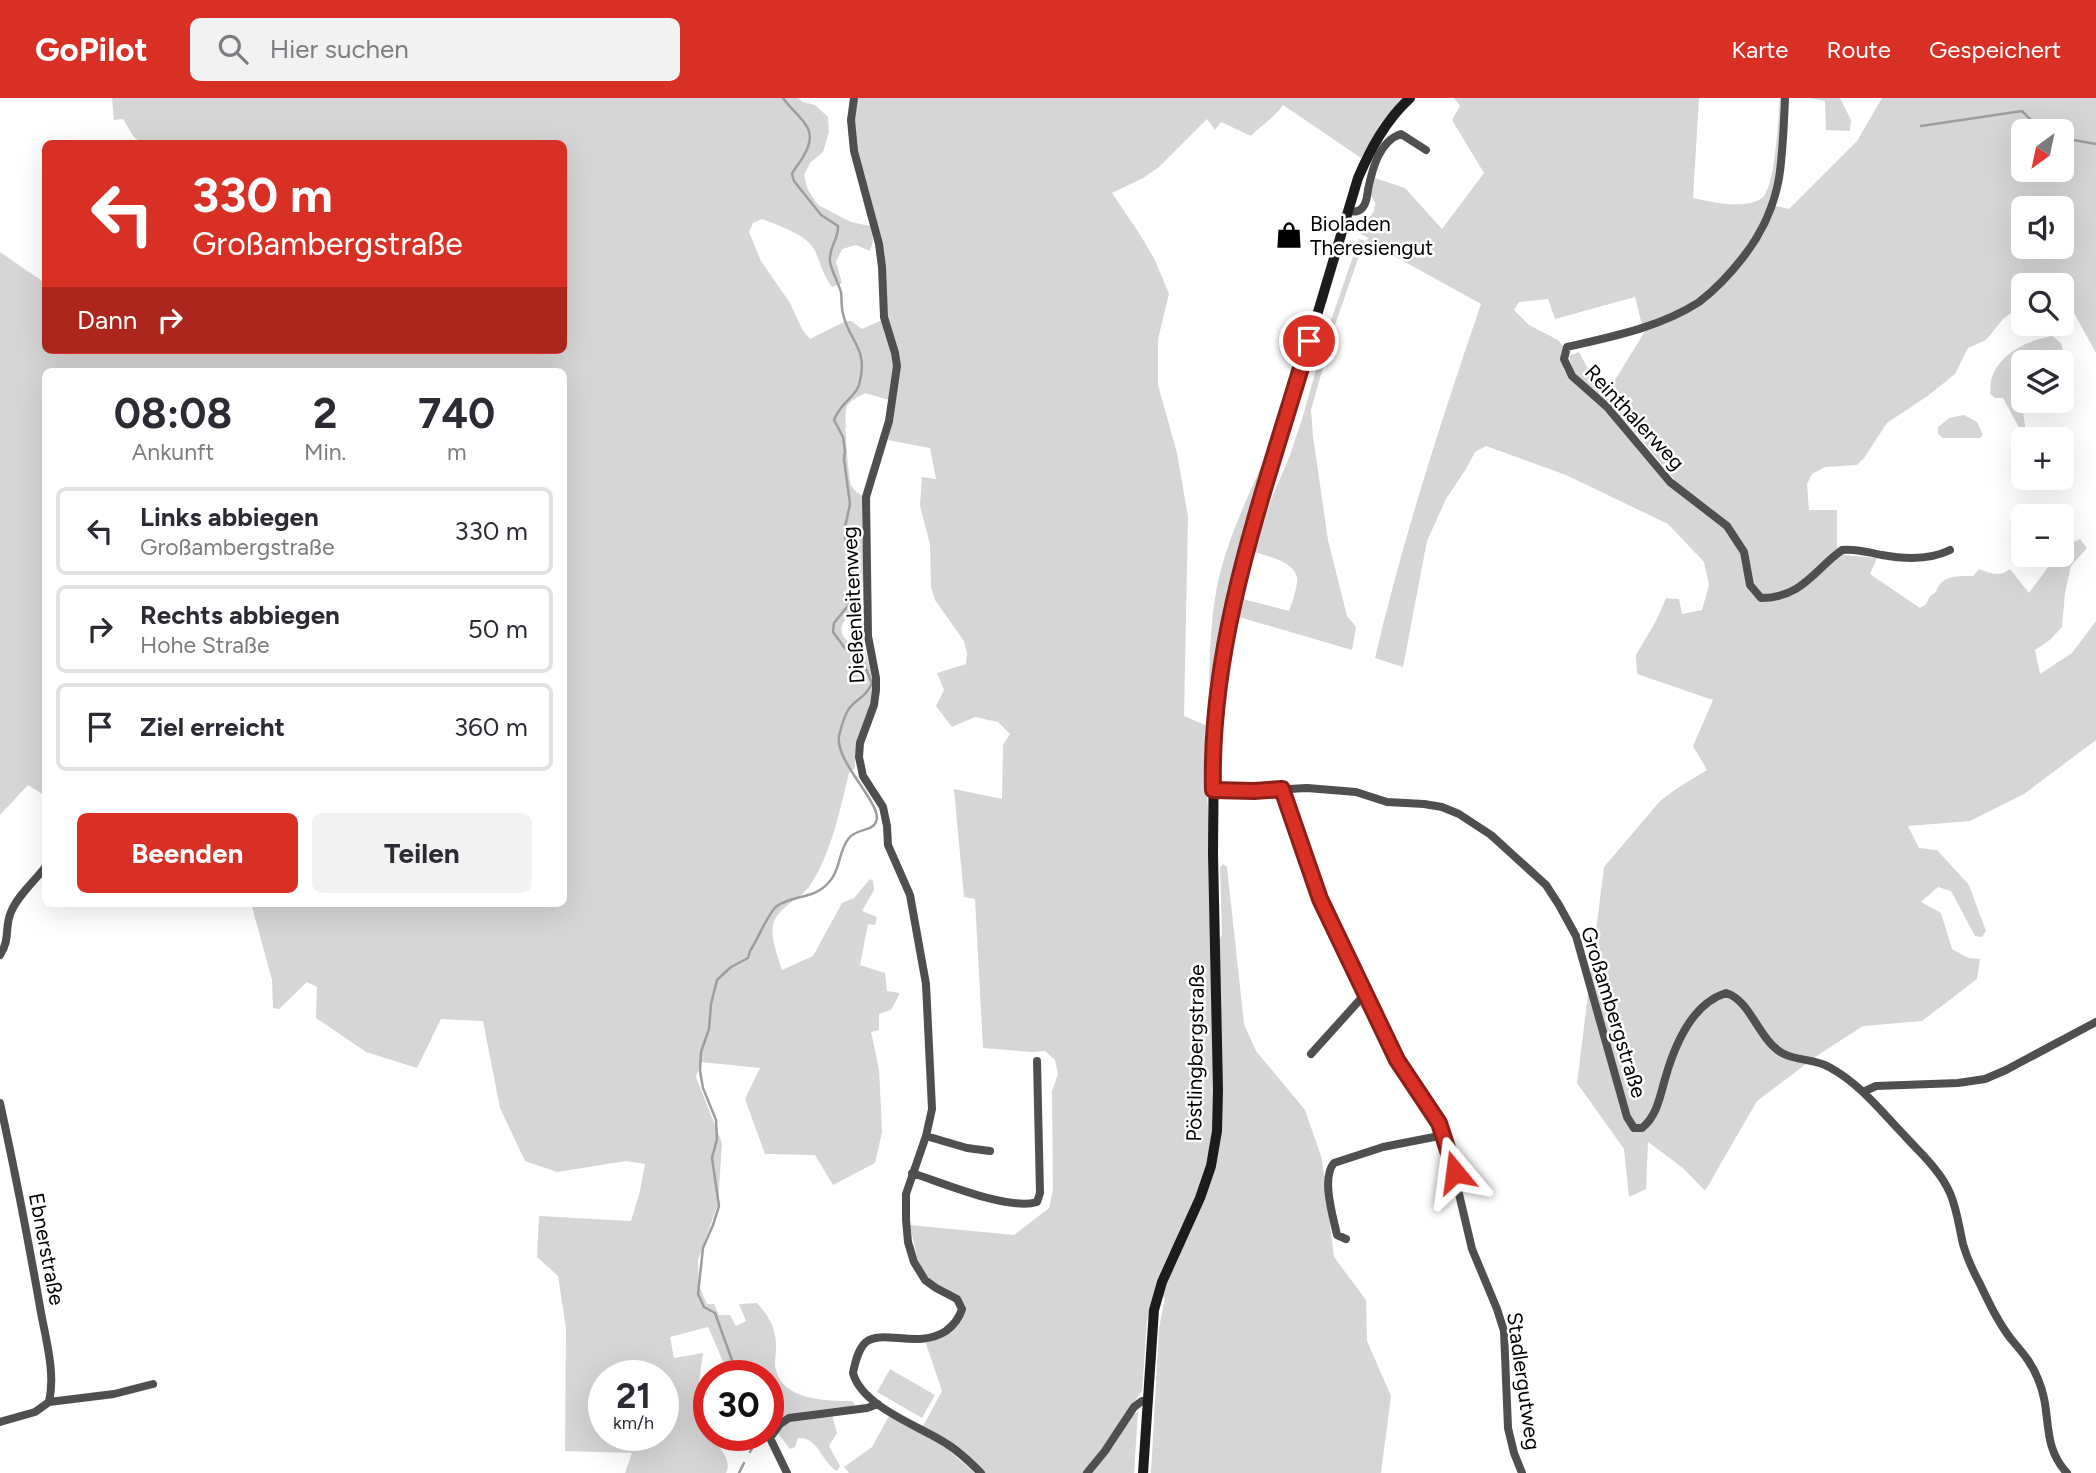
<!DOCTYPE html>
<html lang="de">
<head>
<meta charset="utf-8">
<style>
  body { margin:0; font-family:Figtree,sans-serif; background:#f2f2f3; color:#2b2b33; height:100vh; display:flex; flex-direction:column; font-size:26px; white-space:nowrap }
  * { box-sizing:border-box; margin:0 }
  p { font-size:23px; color:#7c7c81 }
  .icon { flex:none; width:38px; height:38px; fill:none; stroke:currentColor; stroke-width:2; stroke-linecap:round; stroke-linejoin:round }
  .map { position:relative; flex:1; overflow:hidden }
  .panel { position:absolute; left:42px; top:270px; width:525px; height:539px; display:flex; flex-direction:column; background:#fff; border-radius:10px; box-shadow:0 7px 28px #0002 }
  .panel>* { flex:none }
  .top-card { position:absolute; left:42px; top:42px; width:525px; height:214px; border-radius:10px; box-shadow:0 7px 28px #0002; background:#d93025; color:#fff; overflow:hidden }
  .needle { width:46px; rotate:213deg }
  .fabs { position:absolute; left:2011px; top:21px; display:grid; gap:14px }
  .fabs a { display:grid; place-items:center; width:63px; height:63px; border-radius:10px; background:#fff; box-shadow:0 7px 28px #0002; font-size:35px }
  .speed { position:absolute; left:588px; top:1262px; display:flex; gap:14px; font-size:35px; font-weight:700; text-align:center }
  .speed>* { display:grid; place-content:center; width:91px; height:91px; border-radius:50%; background:#fff; box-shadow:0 7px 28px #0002; line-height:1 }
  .speed small { font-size:18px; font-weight:400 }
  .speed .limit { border:10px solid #d22; background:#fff; color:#111 }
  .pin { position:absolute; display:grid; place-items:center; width:60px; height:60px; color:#fff; margin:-30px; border:4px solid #fff; border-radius:50%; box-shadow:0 2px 7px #0007 }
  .me { position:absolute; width:77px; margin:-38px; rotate:344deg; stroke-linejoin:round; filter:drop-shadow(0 0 5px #0008) }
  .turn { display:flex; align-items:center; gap:24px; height:147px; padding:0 35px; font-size:32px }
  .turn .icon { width:91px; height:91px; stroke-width:2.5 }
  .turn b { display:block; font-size:49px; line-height:60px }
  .then { display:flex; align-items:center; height:66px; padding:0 35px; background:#0003; gap:14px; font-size:26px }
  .eta { display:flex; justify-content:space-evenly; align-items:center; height:119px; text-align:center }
  .eta b { font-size:42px; font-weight:700; line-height:49px }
  .button { display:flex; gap:14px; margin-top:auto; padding:14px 35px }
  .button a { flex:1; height:80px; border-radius:10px; background:#d93025; color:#fff; font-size:28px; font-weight:700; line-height:80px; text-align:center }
  .button a+a { background:#f2f2f3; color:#2b2b33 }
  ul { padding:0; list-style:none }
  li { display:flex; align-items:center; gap:21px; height:88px; margin:0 14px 10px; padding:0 21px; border:4px solid #e1e1e2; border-radius:10px }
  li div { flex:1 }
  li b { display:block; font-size:26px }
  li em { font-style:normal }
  header { display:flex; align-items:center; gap:42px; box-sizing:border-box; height:98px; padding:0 35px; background:#d93025; color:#fff }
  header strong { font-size:33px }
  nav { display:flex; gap:38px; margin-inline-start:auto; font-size:24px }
  .search { width:490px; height:63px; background:#f2f2f3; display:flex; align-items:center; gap:18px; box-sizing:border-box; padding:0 24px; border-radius:10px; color:#7c7c81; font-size:26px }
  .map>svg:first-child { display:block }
</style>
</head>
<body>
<header>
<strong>GoPilot</strong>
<div class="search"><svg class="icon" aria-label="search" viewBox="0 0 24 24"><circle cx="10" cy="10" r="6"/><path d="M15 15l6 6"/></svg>Hier suchen</div>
<nav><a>Karte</a><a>Route</a><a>Gespeichert</a></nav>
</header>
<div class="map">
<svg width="2096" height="1375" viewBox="0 0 2096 1375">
  <rect width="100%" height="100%" fill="#fff"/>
  <!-- green -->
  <path fill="#d6d6d6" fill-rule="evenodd" d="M112,0H798L803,4L815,7L828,19L829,34L823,54L810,65L804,77L808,92L818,107L851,124L870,128L873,143L870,153L856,147L842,151L836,164L842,185L832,189C823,177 821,166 815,153C807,136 779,128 762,121L753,125L749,134L761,163L790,205L802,231L810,241L846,223H851L862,231L882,222L894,267L889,302L865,295C858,299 851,302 847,308C843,314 848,378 851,387C854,393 858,395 863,398C862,411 862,424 862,437C863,451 866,466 863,481C861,489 858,499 855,507C847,523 830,530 853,548L857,543L863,545C867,560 873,578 872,594C870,622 854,638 855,670L849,675C840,712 831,757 809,789C800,801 779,809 774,824C769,839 778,858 782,872L813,858L842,805L854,800L870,781L873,783L874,792L862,813L877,819L875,827L868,826L860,867L885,875L887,893L900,895L891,912L879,916V932L871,934L879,971L882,1034L875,1065L833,1087L815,1057L765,1056L745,1001L760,970L701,964L696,979L722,1045L718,1106L698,1162L699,1188L707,1206H714L719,1217H730L736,1228L746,1223L739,1206L757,1205C769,1218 777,1232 776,1250C776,1255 775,1261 775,1266C778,1302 824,1303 852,1303L855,1306L852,1310L832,1316L837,1335L829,1348L840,1368L837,1373C821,1364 819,1339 798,1340L795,1349L790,1351L773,1329L768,1335V1278L729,1277L708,1229L670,1239L674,1260L703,1255L696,1305L709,1331V1337H712C718,1350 733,1361 726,1375H625L632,1355L565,1353L566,1230L558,1178L537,1159L539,1118L631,1123L640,1093L645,1066L626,1063L557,1074L525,1063L500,1010L483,923L441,921L417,970L366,954L316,920L317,889L307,884L279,911L273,910L272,882L251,805H564V273H46L45,698L28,687L0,717V154L45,185L46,252H564V46L141,45L133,38L123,21L114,22ZM604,1278H663V1337H604Z
    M857,0H1403L1381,25L1361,60L1283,7C1274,20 1261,27 1251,38L1221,24L1215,32L1207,21L1159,69L1143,80L1112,95L1139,135L1155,162L1169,196L1158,241V287L1177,355L1188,419L1184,618L1205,627V676L1219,842L1222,837L1220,770L1223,766L1227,769L1244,926L1256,953L1305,1012L1322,1061L1334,1159L1366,1202L1367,1243L1391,1298L1381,1375H1151L1159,1230L1165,1200L1155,1194L1147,1224L1142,1293L1101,1352L1083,1375H984L949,1344L923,1328L942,1293L925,1243L963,1216L946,1193L929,1180L919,1168L910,1127L1014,1137L1049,1110L1053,1091L1052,993L1058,976L1055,962L1045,953L1032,954L983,950L975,801L964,799L954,691L1002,701L1003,647L1010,636L998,624L975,619L952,629L936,608L944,592L937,575L966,566L967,556L964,543L935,502L931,489L930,446L920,408L922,379L936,381L930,350L888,342L896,293L885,194L856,53L853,22Z
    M1454,0H1699L1693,100C1710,104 1746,112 1762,100C1776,88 1778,20 1780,0H1783C1781,37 1780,77 1767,113C1755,148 1714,191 1682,210C1670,217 1656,222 1642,227L1635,199L1555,221L1548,201L1519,204L1514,212L1529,227L1558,242L1563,248L1561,263L1565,274L1605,310L1672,387L1674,381L1641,341L1609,307L1574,276L1569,258L1579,254L1587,269L1612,287L1645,233L1685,215L1753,151L1763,137L1776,108L1789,111L1857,43L1882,0H2096V255L2063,195H2062V187H2023V206L2003,221L1986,242L1968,250L1955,276L1929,297L1887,325L1864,360L1857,367L1825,369L1812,376L1807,386L1809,412H1837V450L1845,457L1877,460L1870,476L1920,510L1926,506L1930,498L1935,495C1942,477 1955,478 1973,478L1979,471C1990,475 1999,480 2010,471L2029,495L2057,457H2062L2063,449L2080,441L2087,450L2071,468L2065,495L2062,529L2051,541L2035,552L2040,576L2072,555L2096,523V642L2024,696L1970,723L1908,728L1919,750L1937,752L1969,787L1986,833L1982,839L1975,838L1951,793L1938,789L1921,804L1941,815L1952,851L1968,860L1980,861L1977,881L1922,923L1863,928L1818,957L1757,1003L1705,1093L1683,1070L1648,1044L1646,1091L1629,1099L1624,1051L1577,985L1604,769L1660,703L1676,691L1707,672L1693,648L1713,602L1637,576L1636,557L1656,523L1666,500L1679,501L1682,516L1702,512L1709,487L1704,464L1668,426L1566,377L1486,348L1475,354L1466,371L1446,401L1427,443L1403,569L1375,560C1403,440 1441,323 1481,206L1367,143L1361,152L1335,227L1311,312L1313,338L1328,442L1347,518L1356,529L1352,552L1239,519L1243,501L1289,513C1292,504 1298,489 1297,480C1294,463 1268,459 1255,454L1267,412L1290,357L1302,321L1328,231L1359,141L1366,143L1369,140L1359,135L1374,113L1375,105L1371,97L1375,80L1405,90L1442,131L1484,75L1452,22L1460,8ZM2023,33H2062V72H2023ZM2023,110H2062V149H2023Z
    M1809,0H1840L1851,22L1850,33L1826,32L1825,3Z
    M2052,238L2061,245L2066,263L2023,264V303H2025L2023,313L2026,335H2022L2003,300H1995L1990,296C1991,291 1990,283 1992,279C2001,254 2029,242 2052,238Z
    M1964,317L1977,324L1983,337L1980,340H1943L1938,336V329L1949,320Z
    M1273,342C1258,392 1241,441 1230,492C1223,524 1221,557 1209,587C1210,551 1211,514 1219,479C1231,431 1254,386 1273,342Z
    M890,1271L935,1297L922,1320L877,1294Z
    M1138,1314L1134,1375H1091L1114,1347L1134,1316Z
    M889,1318L946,1350L975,1375H849L844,1369L872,1349Z"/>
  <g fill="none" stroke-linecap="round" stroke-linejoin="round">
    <!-- stream -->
    <path stroke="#9d9d9d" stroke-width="2.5" d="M1921,28L2022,13L2042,33
      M2062,40L2096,46
      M742,1278L733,1265L715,1215L704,1209L698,1196L703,1150L713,1127L719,1108L712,1060L717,1041L716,1022L703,990L700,973L701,954L709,931L711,906L717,882L731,869L748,860L750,853C757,843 769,813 777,808C794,796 815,802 830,783C841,771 838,753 849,740C857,730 872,734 876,724C884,707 835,665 839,638C841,630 844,619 848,612C856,600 865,601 872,585L864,566L844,549L833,534L834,525L851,504L854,492V478L845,440V429L850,406L844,361L845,353L843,339L834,322C840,305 856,298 859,287C869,249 850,246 843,216C841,209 842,201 841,194C838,184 832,174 830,164C828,150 839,141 838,128L821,117L794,83L792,76C795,69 801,64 804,57C821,29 797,20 783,0
      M750,1354L759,1337
      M739,1375L744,1365"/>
    <!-- street -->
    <path stroke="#4f4f4f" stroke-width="8" d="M854,0L851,22L854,53L879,146L882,169L884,219L895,255L897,268L889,323L866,399L868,538L876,580V592L874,607L860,645L859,659L863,678L883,709L887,728L888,747L910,797L926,886L932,1011L926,1038L906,1096V1122L908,1144L914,1164L925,1182L936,1190L957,1201L962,1211C959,1221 954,1227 946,1233C919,1251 882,1231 866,1244C858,1251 855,1265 853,1275C862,1309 920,1328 947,1346C960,1354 970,1364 981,1375
      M1785,0C1784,27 1783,54 1779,80C1774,109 1761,136 1744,158C1731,175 1716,191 1699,204C1661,229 1611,239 1567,249L1564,261L1572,278L1607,309L1670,384L1727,428L1744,454L1750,487L1761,500C1802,500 1814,472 1842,452C1856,450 1869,455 1882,457C1904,461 1930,462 1950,452
      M1348,113C1355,114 1359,114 1363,109C1367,104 1367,98 1368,92C1372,72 1379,43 1401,36L1426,52
      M1282,691L1320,801L1397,963L1435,1018L1447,1045L1472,1151L1497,1211L1504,1233L1508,1330L1514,1355L1522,1375
      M1213,692L1254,693L1307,690L1356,694L1387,704L1424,706L1442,709L1459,716L1491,737L1546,787L1559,807L1576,838L1627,1019L1634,1030H1642C1657,1018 1660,998 1665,981C1674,949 1691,906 1726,895C1751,902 1759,944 1784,956C1798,963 1815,961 1829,969C1859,985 1881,1013 1904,1037C1920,1055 1940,1072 1950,1095C1957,1111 1959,1129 1963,1146C1967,1160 1973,1173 1980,1186C1989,1205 1998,1224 2011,1241C2022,1254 2032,1265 2038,1281C2053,1315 2040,1346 2067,1375
      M0,857C11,840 4,830 11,814C18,797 35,783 46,768
      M1311,956L1366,895
      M1863,994L1876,988L1958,985L1985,981L2006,972L2096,924
      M0,1005C15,1073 28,1141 40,1209C45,1239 56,1274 49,1304
      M926,1038L967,1050L990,1053
      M912,1075C941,1084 1008,1113 1037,1104L1040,1095L1037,963
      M1346,1141L1337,1137C1333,1118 1321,1080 1334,1065L1383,1049L1434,1039L1443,1034
      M0,1324L35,1314L49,1304L114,1296L153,1286
      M787,1375L770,1340L780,1326L789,1320L867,1310L878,1306
      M1087,1375L1105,1353L1134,1309L1142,1303H1147"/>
    <!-- secondary -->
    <path stroke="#1c1c1c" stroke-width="10" d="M1143,1375L1154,1212L1162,1184L1200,1100L1211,1068L1217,1033L1218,992L1213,755L1214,644L1223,563L1240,475L1358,80C1371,50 1386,22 1410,0"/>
  </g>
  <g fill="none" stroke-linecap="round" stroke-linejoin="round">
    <defs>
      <path id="route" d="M1309,243C1266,390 1209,537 1213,692L1254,693L1282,691L1320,801L1397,962L1439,1025L1455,1074"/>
    </defs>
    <!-- route casing -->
    <use href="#route" stroke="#8d1f18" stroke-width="18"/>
    <!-- route -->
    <use href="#route" stroke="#d93025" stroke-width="12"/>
  </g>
  <!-- icons -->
  <defs>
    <symbol id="shop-bare" viewBox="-9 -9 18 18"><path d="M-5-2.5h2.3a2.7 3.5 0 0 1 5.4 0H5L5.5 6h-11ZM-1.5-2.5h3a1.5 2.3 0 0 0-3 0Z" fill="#000" stroke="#fff" stroke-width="2.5" paint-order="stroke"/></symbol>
  </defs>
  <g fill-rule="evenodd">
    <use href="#shop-bare" x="1270" y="118" width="38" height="38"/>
  </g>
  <g text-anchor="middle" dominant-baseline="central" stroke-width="5" stroke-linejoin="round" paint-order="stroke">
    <!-- poi labels -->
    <g font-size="21" fill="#000" stroke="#fff" text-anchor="start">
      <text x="1310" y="125">Bioladen<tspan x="1310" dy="24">Theresiengut</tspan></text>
    </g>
    <!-- street labels -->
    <g font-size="21" fill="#000" stroke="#fff">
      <text transform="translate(1635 319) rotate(47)">Reinthalerweg</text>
      <text transform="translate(853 507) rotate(-93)">Dießenleitenweg</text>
      <text transform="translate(1614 914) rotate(73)">Großambergstraße</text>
      <text transform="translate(1195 955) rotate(-89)">Pöstlingbergstraße</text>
      <text transform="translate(47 1151) rotate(79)">Ebnerstraße</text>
      <text transform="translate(1524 1283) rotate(82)">Stadlergutweg</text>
    </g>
  </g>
</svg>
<div class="fabs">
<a><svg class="needle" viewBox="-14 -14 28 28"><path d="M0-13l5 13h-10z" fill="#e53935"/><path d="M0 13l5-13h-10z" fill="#7c7c81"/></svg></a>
<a><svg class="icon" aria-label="sound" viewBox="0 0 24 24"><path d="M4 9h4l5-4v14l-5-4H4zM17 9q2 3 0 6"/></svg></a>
<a><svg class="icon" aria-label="search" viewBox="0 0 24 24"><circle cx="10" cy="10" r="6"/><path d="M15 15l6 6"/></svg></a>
<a><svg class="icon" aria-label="layers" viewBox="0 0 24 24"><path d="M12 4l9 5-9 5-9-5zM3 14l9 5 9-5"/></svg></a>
<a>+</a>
<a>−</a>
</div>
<div class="speed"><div>21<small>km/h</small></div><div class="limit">30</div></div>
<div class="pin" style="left:1309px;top:243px;background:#d93025"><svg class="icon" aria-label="arrive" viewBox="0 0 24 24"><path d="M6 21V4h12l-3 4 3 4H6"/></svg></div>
<svg class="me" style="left:1455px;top:1074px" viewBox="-20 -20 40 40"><path d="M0-17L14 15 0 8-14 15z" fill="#d93025" stroke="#fff" stroke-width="4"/></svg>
<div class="top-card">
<div class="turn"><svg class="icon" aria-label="left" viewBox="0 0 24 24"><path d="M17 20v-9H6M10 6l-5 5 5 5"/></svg><div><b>330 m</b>Großambergstraße</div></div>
<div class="then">Dann<svg class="icon" aria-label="right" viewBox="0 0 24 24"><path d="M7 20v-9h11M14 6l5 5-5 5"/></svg></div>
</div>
<section class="panel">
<div class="eta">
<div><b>08:08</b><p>Ankunft</p></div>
<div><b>2</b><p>Min.</p></div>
<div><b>740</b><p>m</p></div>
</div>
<ul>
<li><svg class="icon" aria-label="left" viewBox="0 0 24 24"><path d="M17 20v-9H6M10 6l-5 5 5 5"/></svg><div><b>Links abbiegen</b><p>Großambergstraße</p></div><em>330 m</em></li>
<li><svg class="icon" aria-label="right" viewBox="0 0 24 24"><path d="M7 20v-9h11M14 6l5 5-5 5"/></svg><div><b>Rechts abbiegen</b><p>Hohe Straße</p></div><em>50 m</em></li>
<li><svg class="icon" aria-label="arrive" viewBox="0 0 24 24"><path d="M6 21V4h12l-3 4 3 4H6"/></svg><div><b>Ziel erreicht</b></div><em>360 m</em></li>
</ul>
<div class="button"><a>Beenden</a><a>Teilen</a></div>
</section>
</div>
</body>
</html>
